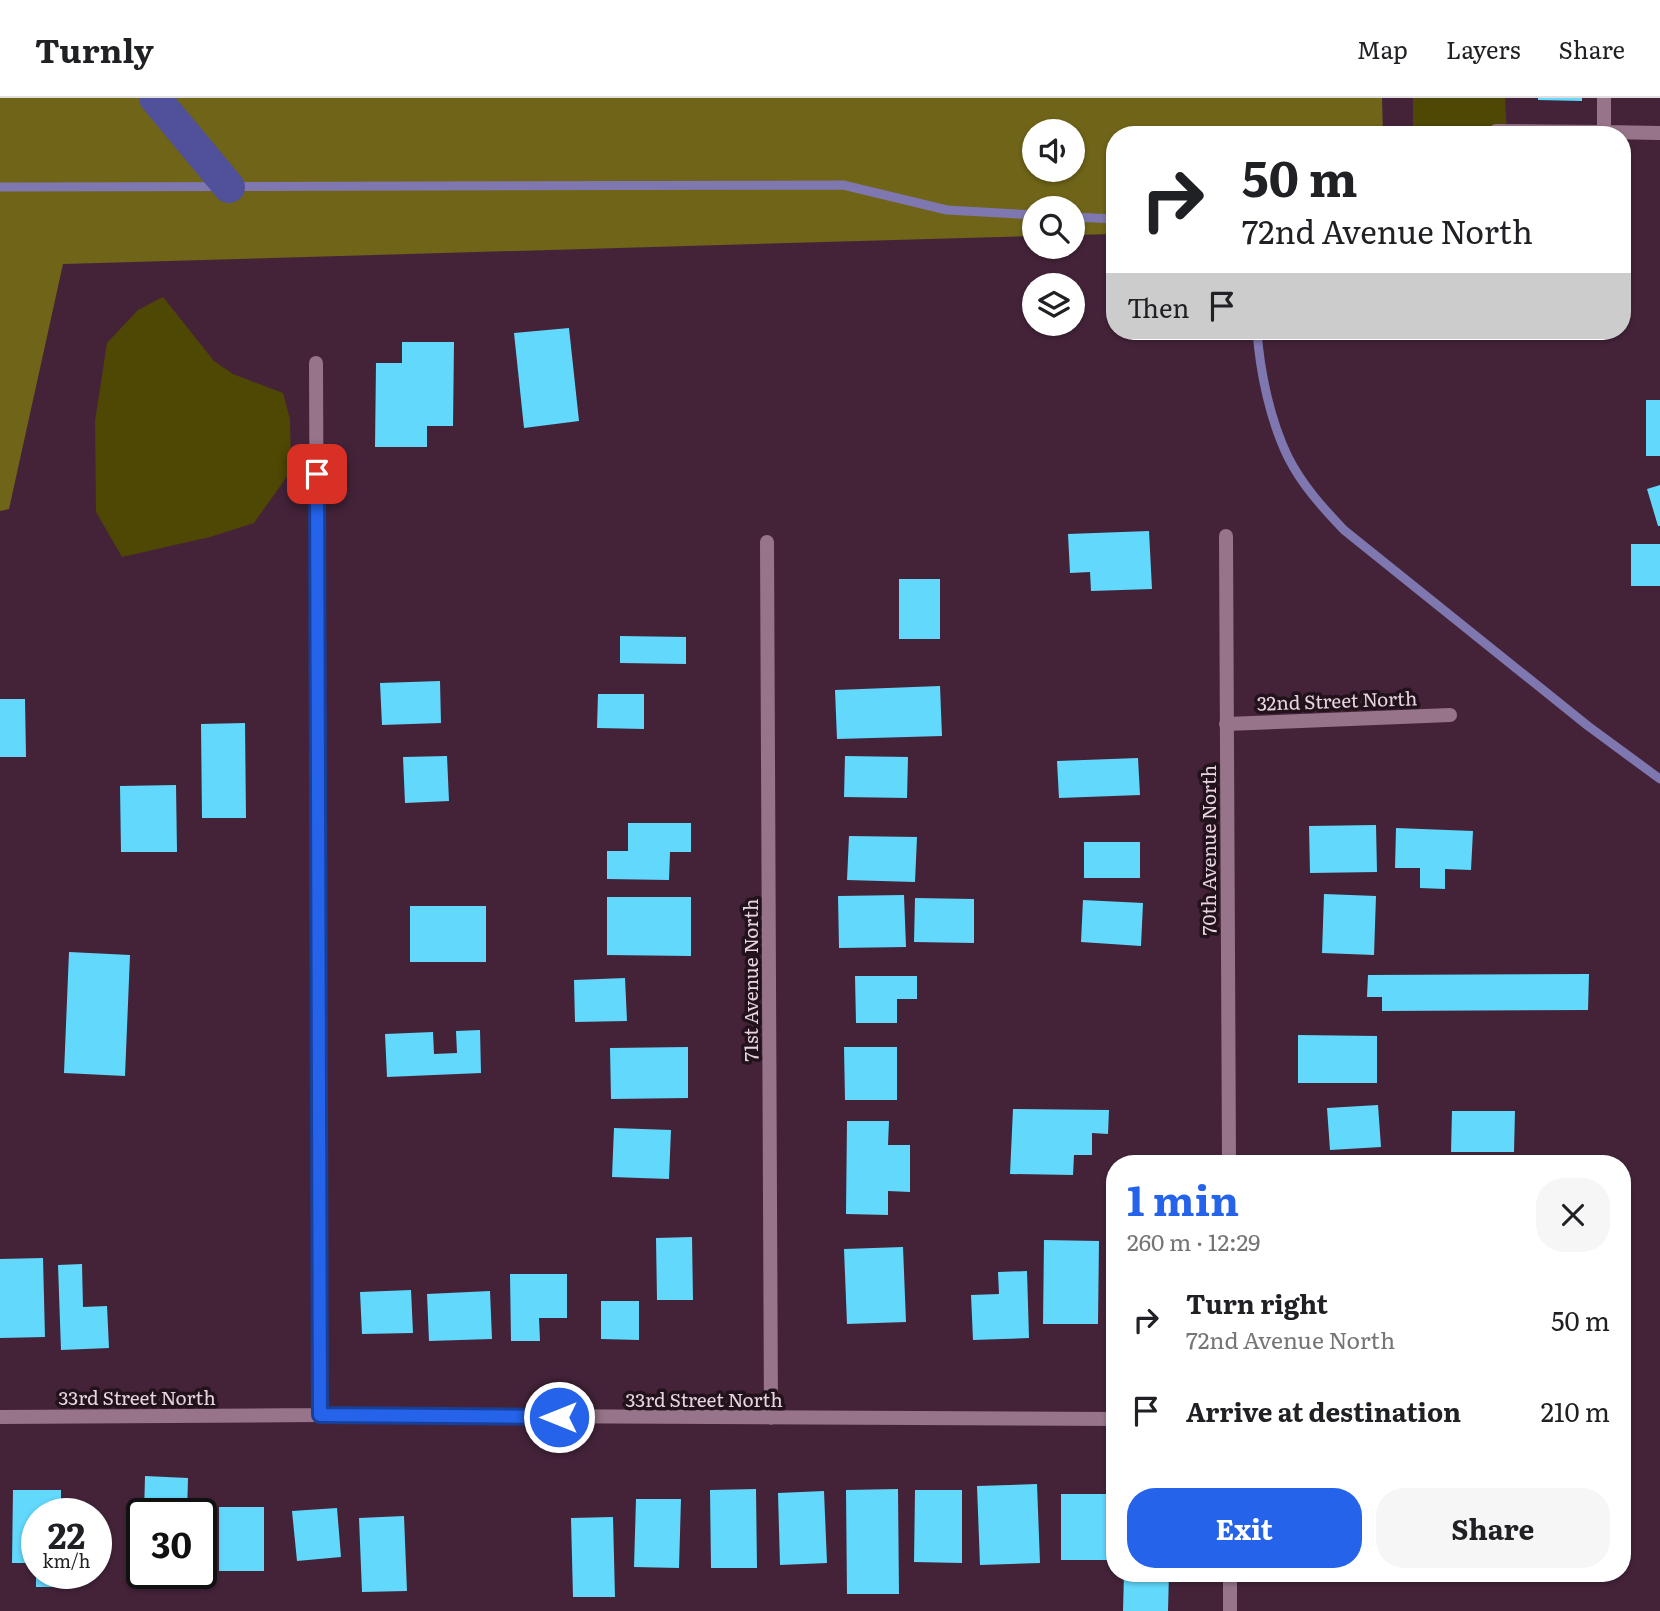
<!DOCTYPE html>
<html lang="en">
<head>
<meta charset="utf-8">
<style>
  body { margin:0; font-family:Literata,serif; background:#f6f6f6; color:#202124; height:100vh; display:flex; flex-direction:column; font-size:26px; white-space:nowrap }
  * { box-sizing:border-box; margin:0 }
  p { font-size:23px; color:#757577 }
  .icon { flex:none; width:38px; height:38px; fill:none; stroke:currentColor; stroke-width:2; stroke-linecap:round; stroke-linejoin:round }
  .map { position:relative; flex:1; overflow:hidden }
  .side { position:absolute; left:1106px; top:1057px; width:525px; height:427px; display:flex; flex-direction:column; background:#fff; border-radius:28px; box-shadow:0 2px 5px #0004 }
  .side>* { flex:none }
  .top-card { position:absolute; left:1106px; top:28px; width:525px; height:214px; border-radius:28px; box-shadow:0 2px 5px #0004; background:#fff; color:#202124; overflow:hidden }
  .tools { position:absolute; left:1022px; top:21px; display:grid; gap:14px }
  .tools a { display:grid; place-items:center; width:63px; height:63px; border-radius:50%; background:#fff; box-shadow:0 2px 5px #0004; font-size:35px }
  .speed { position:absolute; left:21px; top:1400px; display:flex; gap:14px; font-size:35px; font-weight:700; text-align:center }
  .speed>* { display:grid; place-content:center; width:91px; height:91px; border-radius:50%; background:#fff; box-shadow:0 2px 5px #0004; line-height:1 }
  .speed small { font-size:18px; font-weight:400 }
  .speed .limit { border:4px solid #111; border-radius:10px; background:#fff; color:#111 }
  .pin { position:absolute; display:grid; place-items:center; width:60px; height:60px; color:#fff; margin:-30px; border-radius:14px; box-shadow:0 4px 10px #0006 }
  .me { position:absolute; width:77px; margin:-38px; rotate:270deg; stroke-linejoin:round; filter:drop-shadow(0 0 5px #0008) }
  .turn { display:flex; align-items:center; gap:24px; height:147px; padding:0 21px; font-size:32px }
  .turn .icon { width:91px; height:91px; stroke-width:2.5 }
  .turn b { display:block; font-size:49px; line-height:60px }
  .then { display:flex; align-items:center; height:66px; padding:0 21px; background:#0003; gap:14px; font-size:26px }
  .round { display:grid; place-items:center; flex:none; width:74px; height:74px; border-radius:28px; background:#f6f6f6 }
  .head { display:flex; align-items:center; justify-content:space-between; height:119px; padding:0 21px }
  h1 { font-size:42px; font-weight:700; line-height:52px; color:#2563eb }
  .button { display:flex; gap:14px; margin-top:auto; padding:14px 21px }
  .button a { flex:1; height:80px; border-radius:28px; background:#2563eb; color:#fff; font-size:28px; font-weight:700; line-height:80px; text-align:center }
  .button a+a { background:#f6f6f6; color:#202124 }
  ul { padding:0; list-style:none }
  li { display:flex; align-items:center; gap:21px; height:91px; padding:0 21px }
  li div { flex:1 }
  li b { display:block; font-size:26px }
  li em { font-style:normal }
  header { display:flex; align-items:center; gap:42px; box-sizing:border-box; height:98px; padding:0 35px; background:#fff; border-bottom:2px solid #e0e0e0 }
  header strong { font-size:33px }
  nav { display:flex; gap:38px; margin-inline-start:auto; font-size:24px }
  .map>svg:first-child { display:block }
</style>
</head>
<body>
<header>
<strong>Turnly</strong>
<nav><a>Map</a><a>Layers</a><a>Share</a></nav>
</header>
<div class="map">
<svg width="1660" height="1513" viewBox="0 0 1660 1513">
  <rect width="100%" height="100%" fill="#442339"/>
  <!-- green -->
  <path fill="#4f4704" d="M1413,0H1505L1507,37H1413Z
    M163,199L214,263L233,276L283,295L290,321L291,373L254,425L210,439L122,459L96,414L95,323L107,245L138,212Z"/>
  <!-- forest -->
  <path fill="#6f6418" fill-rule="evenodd" d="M0,0H1382L1383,37H1115V136L1073,137V110H1034V138L63,166L9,411L0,413ZM1034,33H1073V72H1034Z"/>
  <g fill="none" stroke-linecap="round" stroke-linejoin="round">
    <!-- stream -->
    <path stroke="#7f77af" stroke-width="9" d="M0,89L843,87L947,112L1034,117
      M1073,119L1115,121
      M1257,233C1260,274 1270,322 1288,359C1302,387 1323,410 1344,432L1588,628L1660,681"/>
    <!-- canal -->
    <path stroke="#51509a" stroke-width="32" d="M155,0L229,89"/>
  </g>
  <!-- building -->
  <path fill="#61d8fc" d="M1538,0H1582V3L1538,2Z
    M569,230L579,323L524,330L514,235Z
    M402,244H454L453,328H427V349H375L376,265H402Z
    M1646,302H1660V358H1646Z
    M1660,387V428H1658L1647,391Z
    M1149,433L1152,491L1091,493L1090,474L1070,475L1068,436Z
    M1631,446H1660V488H1631Z
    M899,481H940V541H899Z
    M620,538L686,539V566L620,565Z
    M440,583L441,625L382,627L380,585Z
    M940,588L942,638L837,641L835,592Z
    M598,596H644V631L597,630Z
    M0,601H25L26,659H0Z
    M245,625L246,720H202L201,626Z
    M447,658L449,703L405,705L403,659Z
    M845,658L908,659L907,700L844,699Z
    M1138,660L1140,697L1059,700L1057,663Z
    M176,687L177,754H121L120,688Z
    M628,725H691V754H670L669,782L607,781V753H628Z
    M1376,727L1377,774L1310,775L1309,728Z
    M1396,730L1473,733L1471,772L1445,771V791L1420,790V770H1395Z
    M849,738L917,739L915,784L847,782Z
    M1084,744H1140V780H1084Z
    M1324,796L1376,798L1374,857L1322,855Z
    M904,797L906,849L839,850L838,798Z
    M607,799H691V858L607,857Z
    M915,800L974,801V845L914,844Z
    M1083,802L1143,805L1141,848L1081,844Z
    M410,808H486V864H410Z
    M69,854L130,857L125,978L64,975Z
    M1589,876L1588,912L1382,913V899H1367L1368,877Z
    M855,878H917V901H897V925H856Z
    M625,880L627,923L575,924L574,882Z
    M480,932L481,975L387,979L385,936L433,934L434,956L457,955L456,933Z
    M1298,937L1377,938V985H1298Z
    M688,949V1000L611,1001L610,950Z
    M844,949H897V1002H845Z
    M1378,1007L1381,1049L1330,1052L1327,1010Z
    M1013,1011L1109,1012L1108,1036L1092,1035V1057H1074L1073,1077L1010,1076Z
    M1452,1013H1515L1514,1054H1451Z
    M847,1023H889L888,1047H910V1094L888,1093V1117L846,1116Z
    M614,1030L671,1032L669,1081L612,1079Z
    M692,1139L693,1202H657L656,1140Z
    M1044,1142L1099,1143L1098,1226H1043Z
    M903,1149L906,1224L847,1226L844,1151Z
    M43,1160L45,1239L0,1240V1161Z
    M82,1166L83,1209L107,1208L109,1250L61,1252L58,1167Z
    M1027,1173L1029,1240L973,1242L971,1197L999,1196L998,1174Z
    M510,1176H567V1220H539L540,1243H511Z
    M411,1192L413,1235L362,1236L360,1194Z
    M490,1193L492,1241L429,1243L427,1196Z
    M601,1203H639V1242L601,1241Z
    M145,1378L188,1380L187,1416H144Z
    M1037,1386L1040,1465L980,1467L977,1388Z
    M756,1391L757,1470H711L710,1392Z
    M898,1391L899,1496H847L846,1392Z
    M13,1392H61V1416H37V1465H12Z
    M915,1392H962V1465L914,1464Z
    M824,1393L827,1465L780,1467L778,1395Z
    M1061,1396H1109L1108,1462H1061Z
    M636,1401H681L679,1470L634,1469Z
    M219,1409H264V1473H219Z
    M337,1410L341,1459L297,1463L292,1413Z
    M404,1418L407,1493L362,1494L359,1420Z
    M613,1419L615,1499H573L571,1420Z
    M36,1475H60V1489H36Z
    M1124,1475H1169L1168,1513H1123Z"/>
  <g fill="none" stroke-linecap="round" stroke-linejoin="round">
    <!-- lane -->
    <path stroke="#977489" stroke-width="14" d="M1496,33L1604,34"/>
    <!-- street -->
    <path stroke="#977489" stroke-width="14" d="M1604,0V34L1660,35
      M316,265L320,1317
      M1226,438L1229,1066
      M767,444L771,1320
      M1226,626L1450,617
      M0,1319L320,1317L1115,1321
      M1230,1513V1475"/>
  </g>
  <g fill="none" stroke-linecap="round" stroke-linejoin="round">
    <defs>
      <path id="route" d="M317,376L320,1317L559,1319"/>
    </defs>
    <!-- route casing -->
    <use href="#route" stroke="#184099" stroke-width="18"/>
    <!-- route -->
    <use href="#route" stroke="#2563eb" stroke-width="12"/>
  </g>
  <g text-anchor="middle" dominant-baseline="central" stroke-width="7" stroke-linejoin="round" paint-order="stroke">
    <!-- street labels -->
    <g font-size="19" fill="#e9d3e1" stroke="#21121c">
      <text transform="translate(1337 602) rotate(-2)">32nd Street North</text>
      <text transform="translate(1208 752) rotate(-90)">70th Avenue North</text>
      <text transform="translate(750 882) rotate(-90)">71st Avenue North</text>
      <text x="137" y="1299">33rd Street North</text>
      <text x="704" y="1301">33rd Street North</text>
    </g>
  </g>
</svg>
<div class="tools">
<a><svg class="icon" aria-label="sound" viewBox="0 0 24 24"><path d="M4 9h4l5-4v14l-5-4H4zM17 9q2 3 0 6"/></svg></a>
<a><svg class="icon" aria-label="search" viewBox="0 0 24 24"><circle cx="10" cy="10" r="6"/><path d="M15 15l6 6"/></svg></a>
<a><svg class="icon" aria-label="layers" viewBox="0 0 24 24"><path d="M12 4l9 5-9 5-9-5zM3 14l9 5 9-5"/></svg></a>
</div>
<div class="speed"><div>22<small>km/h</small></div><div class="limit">30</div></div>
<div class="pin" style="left:317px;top:376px;background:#d93025"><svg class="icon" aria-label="arrive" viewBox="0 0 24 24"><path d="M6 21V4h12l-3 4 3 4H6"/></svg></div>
<svg class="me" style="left:559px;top:1319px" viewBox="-20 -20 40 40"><circle r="17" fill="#2563eb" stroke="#fff" stroke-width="3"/><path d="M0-11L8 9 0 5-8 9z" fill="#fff"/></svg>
<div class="top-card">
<div class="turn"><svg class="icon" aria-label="right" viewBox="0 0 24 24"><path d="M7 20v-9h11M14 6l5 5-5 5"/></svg><div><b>50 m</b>72nd Avenue North</div></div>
<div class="then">Then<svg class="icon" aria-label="arrive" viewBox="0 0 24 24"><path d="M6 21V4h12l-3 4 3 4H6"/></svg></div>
</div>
<section class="side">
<div class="head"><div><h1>1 min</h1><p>260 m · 12:29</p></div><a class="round"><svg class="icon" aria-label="close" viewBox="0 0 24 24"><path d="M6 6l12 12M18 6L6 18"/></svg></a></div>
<ul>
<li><svg class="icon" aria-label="right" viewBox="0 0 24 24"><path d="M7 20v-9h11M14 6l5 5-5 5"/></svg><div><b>Turn right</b><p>72nd Avenue North</p></div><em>50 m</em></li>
<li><svg class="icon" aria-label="arrive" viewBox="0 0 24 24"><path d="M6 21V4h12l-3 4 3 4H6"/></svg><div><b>Arrive at destination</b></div><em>210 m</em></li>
</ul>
<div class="button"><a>Exit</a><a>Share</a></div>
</section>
</div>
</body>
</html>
